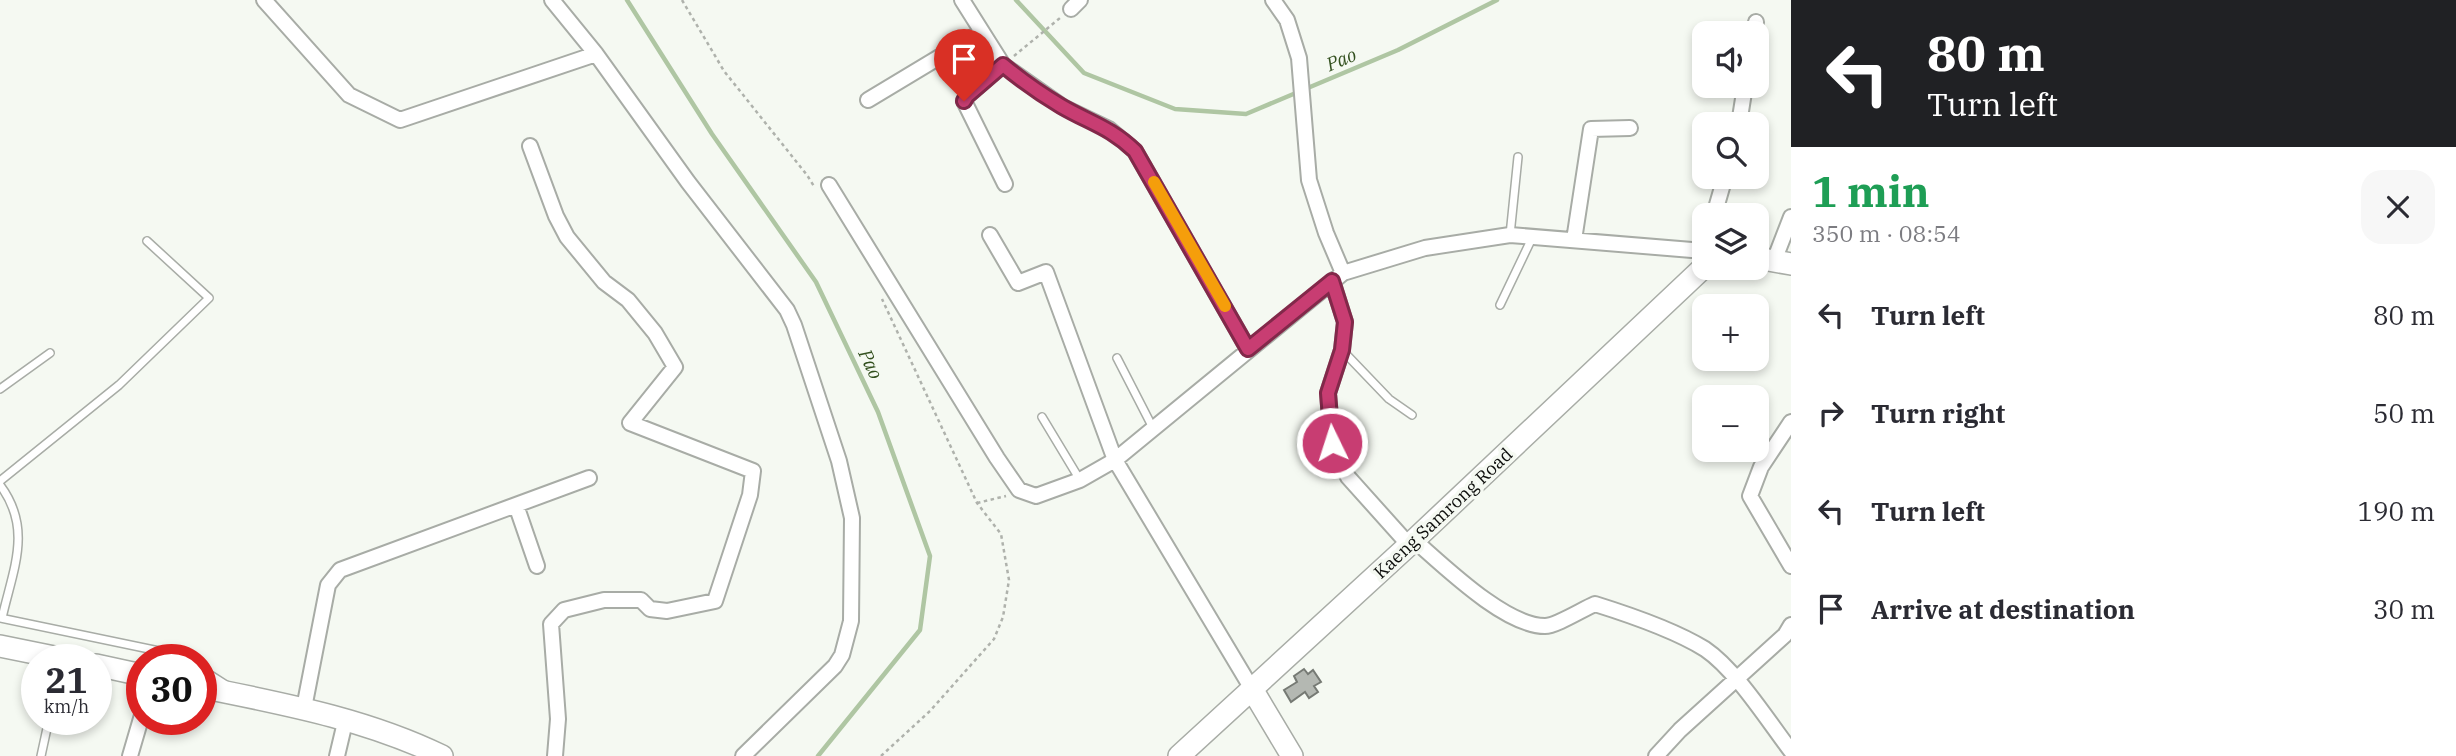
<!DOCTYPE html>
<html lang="en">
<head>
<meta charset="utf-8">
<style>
  body { margin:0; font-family:"IBM Plex Serif",serif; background:#f7f7f7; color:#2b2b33; height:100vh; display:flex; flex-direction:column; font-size:26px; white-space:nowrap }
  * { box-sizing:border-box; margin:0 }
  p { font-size:23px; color:#7c7c81 }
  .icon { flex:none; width:38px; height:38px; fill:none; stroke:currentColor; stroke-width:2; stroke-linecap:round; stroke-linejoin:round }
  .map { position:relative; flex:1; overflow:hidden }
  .side { display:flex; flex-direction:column; background:#fff; width:665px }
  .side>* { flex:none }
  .top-card { background:#202124; color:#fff; overflow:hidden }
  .tools { position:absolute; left:1692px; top:21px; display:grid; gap:14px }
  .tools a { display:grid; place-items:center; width:77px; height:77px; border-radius:14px; background:#fff; box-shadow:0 4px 10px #0003; font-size:35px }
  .speed { position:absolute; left:21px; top:644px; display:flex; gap:14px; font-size:35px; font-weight:700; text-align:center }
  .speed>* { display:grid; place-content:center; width:91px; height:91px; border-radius:50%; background:#fff; box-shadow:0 4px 10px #0003; line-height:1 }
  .speed small { font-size:18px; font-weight:400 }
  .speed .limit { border:10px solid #d22; background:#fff; color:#111 }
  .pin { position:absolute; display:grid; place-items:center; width:60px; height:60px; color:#fff; margin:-72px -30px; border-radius:50% 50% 50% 0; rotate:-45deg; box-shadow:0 0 7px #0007 }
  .pin .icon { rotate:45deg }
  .me { position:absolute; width:77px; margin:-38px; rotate:356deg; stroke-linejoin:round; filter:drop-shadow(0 0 5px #0008) }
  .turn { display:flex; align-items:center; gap:24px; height:147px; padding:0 21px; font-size:32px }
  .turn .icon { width:91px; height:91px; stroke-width:2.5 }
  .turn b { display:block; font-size:49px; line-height:60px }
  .round { display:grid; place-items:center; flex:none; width:74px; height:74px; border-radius:21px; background:#f7f7f7 }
  .head { display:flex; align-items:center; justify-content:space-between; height:119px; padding:0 21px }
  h1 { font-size:42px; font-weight:800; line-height:52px; color:#1e9e55 }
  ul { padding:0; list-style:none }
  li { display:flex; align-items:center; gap:21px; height:98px; padding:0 21px }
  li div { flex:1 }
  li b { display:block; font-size:26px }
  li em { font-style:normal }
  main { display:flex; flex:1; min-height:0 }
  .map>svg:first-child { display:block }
</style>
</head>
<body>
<main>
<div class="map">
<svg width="1791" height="756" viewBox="0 0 1791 756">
  <rect width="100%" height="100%" fill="#f5f9f2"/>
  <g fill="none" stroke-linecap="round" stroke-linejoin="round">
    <!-- stream -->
    <path stroke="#afc6a3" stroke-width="4.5" d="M627,0L712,134L816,282L878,412L930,556L920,630L818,756
      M1016,0L1084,73L1175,109L1246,114L1398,50L1497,0"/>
  </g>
  <!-- building -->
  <path fill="#b4b8b2" stroke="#767a74" stroke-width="2" d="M1304,669L1308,674L1313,670L1321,682L1314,686L1318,692L1309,698L1305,692L1291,702L1284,690L1297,682L1294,676Z"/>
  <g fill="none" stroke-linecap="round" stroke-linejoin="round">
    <defs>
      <path id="lane" d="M1510,235L1518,157
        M1500,305L1533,236
        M1342,350L1389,399L1412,415
        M1117,358L1153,428
        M0,389L50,353
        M1042,417L1080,480
        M0,481L119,385L209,298L147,241
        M0,485C33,529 13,569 2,618
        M0,618L183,656L188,660
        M201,669L226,685
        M41,756L49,719"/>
      <path id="street" d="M264,0L349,95L400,120L596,54
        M552,0L596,54L688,182L787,310L794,325L839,461L852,518L851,621L842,655L835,666L743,756
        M962,0L1003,65L1063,107L1109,129L1135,151L1248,349
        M1273,0L1287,20L1299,58L1309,180L1326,233L1343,273
        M1071,9L1080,0
        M1754,33L1756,22
        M1003,65L967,96L964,101L1005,184
        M868,100L981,32
        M1739,124L1745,86
        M530,146L556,216L567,237L604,282L628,300L655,333L675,367L630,423L753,471L750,495L715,601L667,611L650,609L641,600H604L564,610L551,624L558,719L555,756
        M829,185L997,458L1019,490L1036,496L1080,480L1115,460L1343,273L1425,248L1510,235L1704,251
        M1714,215L1725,177
        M990,235L1018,283L1046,272L1115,460L1252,689
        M1574,240L1591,129L1630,128
        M1774,261L1791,217
        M1332,281L1345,322L1342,350L1328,393L1332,443L1348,477L1409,545
        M1791,422L1761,467L1750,496L1791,566
        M516,505L537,566
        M1414,540C1444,566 1505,626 1545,626C1556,626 1583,609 1595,604C1627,614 1676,631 1705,649C1736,670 1768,721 1791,751
        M304,708L328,585L340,570L589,478
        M130,756L142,715
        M337,756L346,718
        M1656,756L1680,730L1785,635L1791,625"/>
      <path id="secondary" d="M1757,258L1791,264
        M0,646L69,660
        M96,665L142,675
        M201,687C284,704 366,719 442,756
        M1252,689L1292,756
        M1179,756L1409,545L1704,267"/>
    </defs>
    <!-- lane casing -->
    <use href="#lane" stroke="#a8aca6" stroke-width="10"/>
    <!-- street casing -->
    <use href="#street" stroke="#a8aca6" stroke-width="18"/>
    <!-- secondary casing -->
    <use href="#secondary" stroke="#a8aca6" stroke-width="24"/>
    <!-- path -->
    <path stroke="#afb2ac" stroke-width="2.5" stroke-dasharray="3.5 3.5" stroke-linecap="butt" d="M682,0L724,71L807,175L815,188
      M1014,56L1060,18
      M977,503L1006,496
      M881,756L930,711L994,639L1003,617L1009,580L1001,534L977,503L882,299"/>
    <!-- lane -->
    <use href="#lane" stroke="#fff" stroke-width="7"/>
    <!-- street -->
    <use href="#street" stroke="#fff" stroke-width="14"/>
    <!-- secondary -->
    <use href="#secondary" stroke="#fff" stroke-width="21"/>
  </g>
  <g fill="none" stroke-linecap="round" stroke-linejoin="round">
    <defs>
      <path id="route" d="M964,101L967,96L1003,65C1021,80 1041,94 1061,106C1090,123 1110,127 1135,151L1248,349L1332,281L1345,322L1342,350L1328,393L1332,443"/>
    </defs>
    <!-- route casing -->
    <use href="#route" stroke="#82284a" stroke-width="18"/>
    <!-- route -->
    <use href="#route" stroke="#c83d72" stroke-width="12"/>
    <!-- slow -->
    <path stroke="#f59e0b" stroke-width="12" d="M1154,182L1225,306"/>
  </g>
  <g text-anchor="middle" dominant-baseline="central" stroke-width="7" stroke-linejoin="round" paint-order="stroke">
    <!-- street labels -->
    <g font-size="18" fill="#0d0e0c" stroke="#f5f9f2">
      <text transform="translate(1443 513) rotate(-43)">Kaeng Samrong Road</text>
    </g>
    <!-- water labels -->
    <g font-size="19" font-style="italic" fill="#33501f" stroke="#f5f9f2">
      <text transform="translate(1341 59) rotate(-23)">Pao</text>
      <text transform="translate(871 364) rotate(64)">Pao</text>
    </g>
  </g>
</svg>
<div class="tools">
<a><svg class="icon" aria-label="sound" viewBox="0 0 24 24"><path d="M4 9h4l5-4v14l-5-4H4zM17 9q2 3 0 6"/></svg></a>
<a><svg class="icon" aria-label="search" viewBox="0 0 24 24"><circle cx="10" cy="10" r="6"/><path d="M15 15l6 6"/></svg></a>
<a><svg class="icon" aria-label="layers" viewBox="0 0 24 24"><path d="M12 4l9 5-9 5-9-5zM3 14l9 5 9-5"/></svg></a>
<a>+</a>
<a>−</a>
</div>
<div class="speed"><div>21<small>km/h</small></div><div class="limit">30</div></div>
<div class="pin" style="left:964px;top:101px;background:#d93025"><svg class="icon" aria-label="arrive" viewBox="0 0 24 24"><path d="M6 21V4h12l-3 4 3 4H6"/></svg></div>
<svg class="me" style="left:1332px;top:443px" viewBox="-20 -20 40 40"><circle r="17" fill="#c83d72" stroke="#fff" stroke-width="3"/><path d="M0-11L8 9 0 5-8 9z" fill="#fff"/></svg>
</div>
<section class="side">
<div class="top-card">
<div class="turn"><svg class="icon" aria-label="left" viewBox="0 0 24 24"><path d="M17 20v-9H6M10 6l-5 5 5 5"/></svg><div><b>80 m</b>Turn left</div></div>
</div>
<div class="head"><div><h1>1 min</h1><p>350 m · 08:54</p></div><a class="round"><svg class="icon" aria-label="close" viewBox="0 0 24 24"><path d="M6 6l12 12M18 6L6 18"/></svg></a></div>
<ul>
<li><svg class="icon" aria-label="left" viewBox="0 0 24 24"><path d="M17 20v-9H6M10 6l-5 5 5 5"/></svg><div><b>Turn left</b></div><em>80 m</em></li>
<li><svg class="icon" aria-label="right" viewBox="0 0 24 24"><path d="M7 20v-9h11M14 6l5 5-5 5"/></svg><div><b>Turn right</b></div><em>50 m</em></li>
<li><svg class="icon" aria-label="left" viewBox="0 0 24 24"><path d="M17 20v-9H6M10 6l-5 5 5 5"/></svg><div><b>Turn left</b></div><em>190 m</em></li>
<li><svg class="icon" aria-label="arrive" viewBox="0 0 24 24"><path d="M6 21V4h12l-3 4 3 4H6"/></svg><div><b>Arrive at destination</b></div><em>30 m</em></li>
</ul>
</section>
</main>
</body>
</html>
